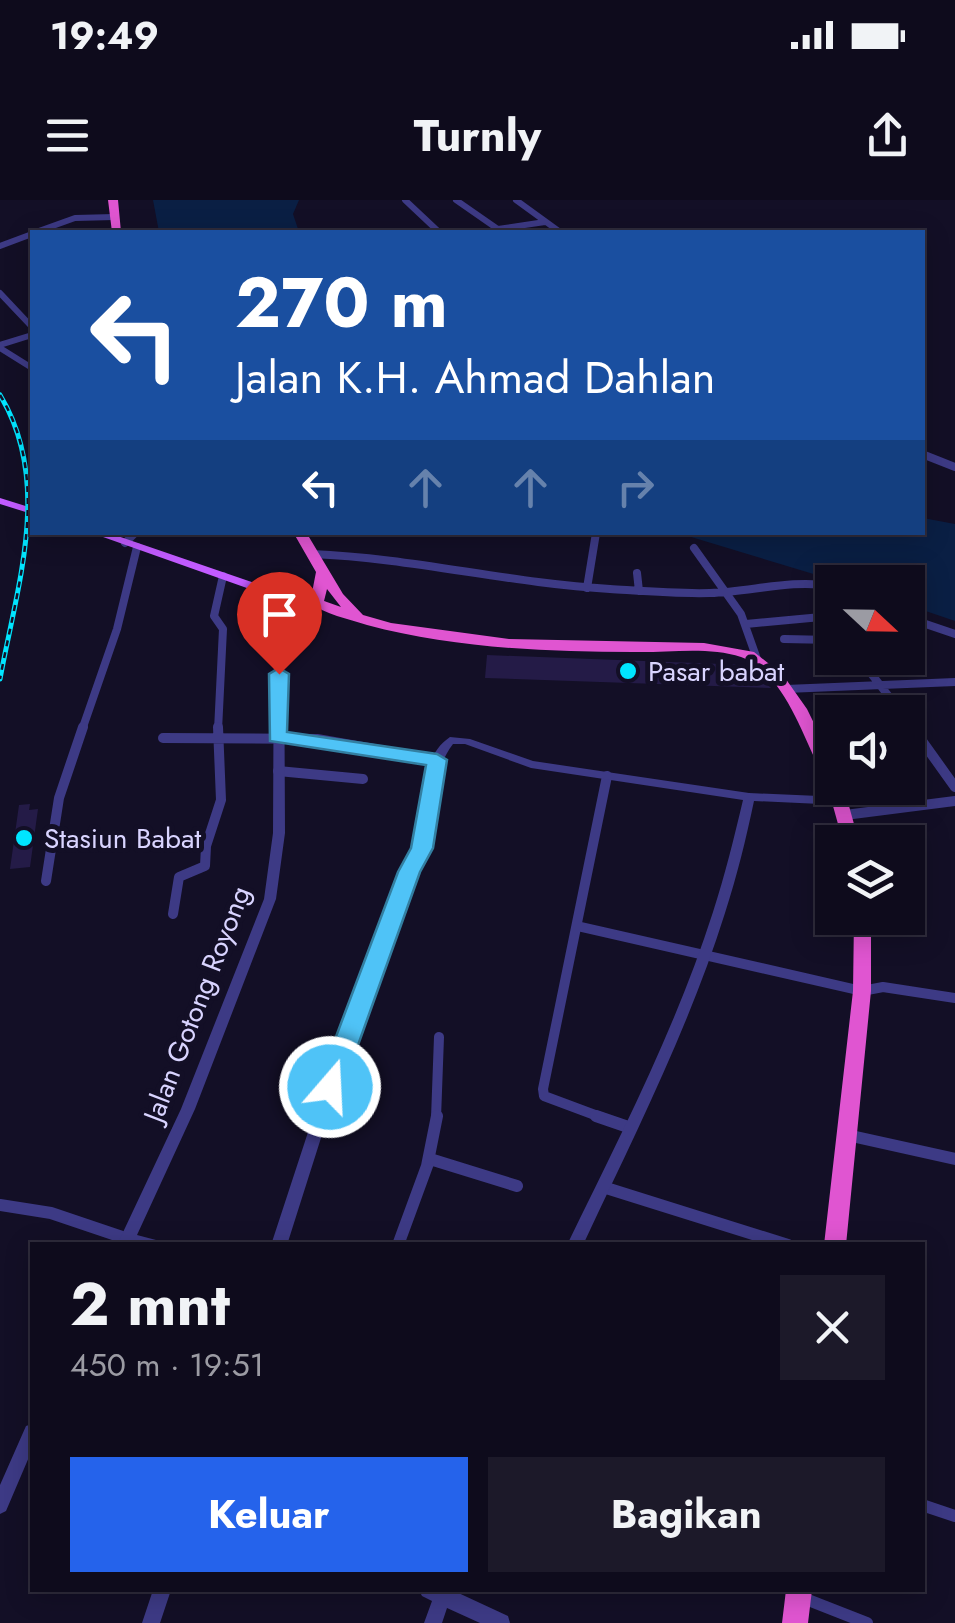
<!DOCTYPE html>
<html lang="id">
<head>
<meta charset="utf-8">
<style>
  body { margin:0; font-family:Jost,sans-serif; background:#1c1929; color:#f1f3f6; height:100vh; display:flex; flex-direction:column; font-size:38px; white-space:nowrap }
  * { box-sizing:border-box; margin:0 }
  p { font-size:32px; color:#9b9ba3 }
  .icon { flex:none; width:55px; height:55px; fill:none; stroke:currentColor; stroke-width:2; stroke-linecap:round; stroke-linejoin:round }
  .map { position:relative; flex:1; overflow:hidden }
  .sheet { position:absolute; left:30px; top:1042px; width:895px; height:350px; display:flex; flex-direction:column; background:#0e0b1c; border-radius:0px; box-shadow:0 5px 25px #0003,0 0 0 2px #2e2b3b }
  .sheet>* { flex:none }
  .guide { position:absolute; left:30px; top:30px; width:895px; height:305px; border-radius:0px; box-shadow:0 5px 25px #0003,0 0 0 2px #2e2b3b; background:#1a4fa0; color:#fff; overflow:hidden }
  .needle { width:65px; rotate:112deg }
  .buttons { position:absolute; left:815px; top:365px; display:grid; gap:20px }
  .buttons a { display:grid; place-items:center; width:110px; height:110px; border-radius:0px; background:#0e0b1c; box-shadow:0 5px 25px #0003,0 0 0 2px #2e2b3b; font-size:50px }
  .pin { position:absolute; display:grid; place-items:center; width:85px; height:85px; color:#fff; margin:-102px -42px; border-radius:50% 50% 50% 0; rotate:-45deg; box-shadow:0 0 10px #0007 }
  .pin .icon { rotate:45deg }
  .me { position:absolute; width:110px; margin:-55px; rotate:19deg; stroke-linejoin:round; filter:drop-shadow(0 0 8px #0008) }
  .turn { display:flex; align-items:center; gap:35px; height:210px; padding:0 40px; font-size:45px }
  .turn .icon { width:130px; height:130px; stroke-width:2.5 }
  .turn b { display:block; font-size:70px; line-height:85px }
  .lanes { display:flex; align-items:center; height:95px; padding:0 40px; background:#0003; justify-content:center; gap:50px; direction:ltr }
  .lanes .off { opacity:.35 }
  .round { display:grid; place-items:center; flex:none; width:105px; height:105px; border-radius:0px; background:#1c1929 }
  .summary { display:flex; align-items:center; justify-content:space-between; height:170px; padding:0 40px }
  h1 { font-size:60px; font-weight:700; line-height:75px }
  .cta { display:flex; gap:20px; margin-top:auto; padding:20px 40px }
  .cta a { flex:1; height:115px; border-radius:0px; background:#2563eb; color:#fff; font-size:40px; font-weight:700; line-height:115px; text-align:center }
  .cta a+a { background:#1c1929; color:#f1f3f6 }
  .status { display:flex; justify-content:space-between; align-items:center; height:70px; padding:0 50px; background:#0e0b1c; direction:ltr }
  .status svg { height:28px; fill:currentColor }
  header { display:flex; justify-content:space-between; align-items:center; height:130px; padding:0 40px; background:#0e0b1c; font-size:45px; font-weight:700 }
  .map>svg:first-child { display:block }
</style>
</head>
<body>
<div class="status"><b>19:49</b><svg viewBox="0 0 49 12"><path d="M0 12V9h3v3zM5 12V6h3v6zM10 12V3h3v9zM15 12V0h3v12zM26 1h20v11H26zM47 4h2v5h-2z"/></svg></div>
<header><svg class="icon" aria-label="menu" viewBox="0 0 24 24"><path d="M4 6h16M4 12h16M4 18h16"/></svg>Turnly<svg class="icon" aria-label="share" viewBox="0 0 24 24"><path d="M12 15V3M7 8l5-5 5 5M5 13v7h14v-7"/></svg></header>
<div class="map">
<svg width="955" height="1423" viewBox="0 0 955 1423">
  <rect width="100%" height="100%" fill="#130f26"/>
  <!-- water -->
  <path fill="#0a1f44" d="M153,0H299L293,14L299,32H159Z
    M923,318L955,324V421L908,405V382H840L678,333L922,332Z"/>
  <!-- building -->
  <path fill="#241b47" d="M487,455L747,465L771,488L485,478Z
    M30,604L29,610L38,609L30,667L10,669L19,605Z"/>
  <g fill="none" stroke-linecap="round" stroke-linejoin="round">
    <!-- minor-far3 -->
    <path stroke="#3d3a85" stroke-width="6" d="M405,0L439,32
      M456,0L502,32
      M516,0L560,32
      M498,29L545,22
      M36,32L75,18L114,17
      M0,46L32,34
      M0,93L32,127
      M0,145L32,135
      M0,148L32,168"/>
    <!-- minor-far2 -->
    <path stroke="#3d3a85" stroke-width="8" d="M922,254L955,267
      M125,343L136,332
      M694,348L741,414L757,459
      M312,354C412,358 509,383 610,389C642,391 677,394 710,393C751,392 790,379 832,386
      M637,373L639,391
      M587,388L596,333
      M908,418L955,434
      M746,424L832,416
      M784,439L832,440
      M908,441L923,440
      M859,458L901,512
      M786,489L955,482
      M908,522L914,530
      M82,530L117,429L137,347
      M218,530L223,429L214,416L223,376"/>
    <!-- minor-far1 -->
    <path stroke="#3d3a85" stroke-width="10" d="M912,527L955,587
      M163,538L317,539L437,560
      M278,571L363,579
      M845,615L955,601
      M46,681L59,598L83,527
      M173,714L179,677L205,666L206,646L221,600L218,527
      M577,726L862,791L883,787L955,798
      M436,918L439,837
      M603,918L544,896L543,889L607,576"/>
    <!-- minor -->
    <path stroke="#3d3a85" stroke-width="12" d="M596,916L631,928
      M847,935L955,959
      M430,959L517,986
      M603,987L788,1045
      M0,1005L51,1013L128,1039
      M398,1045L427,966L437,916
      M922,1305L955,1316
      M798,1396L867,1423"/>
    <!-- tertiary -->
    <path fill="#3d3a85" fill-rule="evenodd" d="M273,389L278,392L284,415L285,633L276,699L195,909L137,1035L156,1040L159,1045H117L181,909L264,699L273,633L274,415L268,392Z
      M450,537L470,539L533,561L607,572L749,593L842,597L848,601L842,605L754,601C746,639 737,676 725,713C689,828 634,936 583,1045H567C620,936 676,828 713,712C725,675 734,638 743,600L531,568L465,544H453C433,570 435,603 429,635C426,648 421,660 415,672L347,856L287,1045H271L333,856L403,672C409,660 414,648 417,634C423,602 420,557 450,537Z
      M32,1224V1250L6,1311L0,1314V1285L26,1226Z
      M153,1390H171L160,1423H142Z
      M419,1390H452L508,1416L510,1423H480L447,1408L442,1423H424L432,1401L422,1396Z"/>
    <!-- primary -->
    <path fill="#c25bff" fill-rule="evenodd" d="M0,298L32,308V314L0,304Z
      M89,332H106L295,397L326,402L328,405L322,409L289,403Z"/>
    <!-- trunk -->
    <path fill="#e055d1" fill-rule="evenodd" d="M108,0H118L121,32H112Z
      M293,332H306L343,394L363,415L391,423L509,439L704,443L754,452L783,475L807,509L832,560V583C812,576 795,476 741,457C708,446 667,453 633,452C545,452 453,448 367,425C348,419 325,414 310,403L316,372ZM327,389L341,407L324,401Z
      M832,584V588H844L859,642H843L828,588Z
      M854,718H871V791L846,1045H824L853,791Z
      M786,1390H812L808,1423H782Z"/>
    <defs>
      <path id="rail" d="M0,195C53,282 17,386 0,479"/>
    </defs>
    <!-- rail casing -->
    <use href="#rail" stroke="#00e5ff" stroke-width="5"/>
    <!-- rail -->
    <use href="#rail" stroke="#130f26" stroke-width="2.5" stroke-dasharray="6" stroke-linecap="butt"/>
  </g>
  <!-- route -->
  <path fill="#4fc3f7" stroke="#337fa1" stroke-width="2.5" d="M279,468L289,474L287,532L437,554L447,560L433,648L420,672L343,887L330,897L317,887L398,672L411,648L426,565L270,541L269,474Z"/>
  <!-- markers -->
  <g fill="#00e5ff" stroke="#130f26" stroke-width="4">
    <circle cx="628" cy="471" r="10"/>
    <circle cx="24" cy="638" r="10"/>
  </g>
  <g text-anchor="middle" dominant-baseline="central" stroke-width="10" stroke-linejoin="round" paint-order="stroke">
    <!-- poi labels -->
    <g font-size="28" fill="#d9d4ff" stroke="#130f26" text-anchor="start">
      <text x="648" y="471">Pasar babat</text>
      <text x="44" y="638">Stasiun Babat</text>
    </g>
    <!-- street labels -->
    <g font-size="28" fill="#d9d4ff" stroke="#130f26">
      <text transform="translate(197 804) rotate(-69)">Jalan Gotong Royong</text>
    </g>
  </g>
</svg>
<div class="buttons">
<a><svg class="needle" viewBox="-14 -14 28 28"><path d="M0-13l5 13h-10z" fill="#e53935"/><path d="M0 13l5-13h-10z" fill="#9b9ba3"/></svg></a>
<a><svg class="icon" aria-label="sound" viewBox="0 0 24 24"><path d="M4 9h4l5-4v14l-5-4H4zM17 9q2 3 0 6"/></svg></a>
<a><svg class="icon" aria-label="layers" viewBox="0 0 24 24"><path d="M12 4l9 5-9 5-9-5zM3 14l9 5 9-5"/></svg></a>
</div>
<div class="pin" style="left:279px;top:474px;background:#d93025"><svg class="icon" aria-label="arrive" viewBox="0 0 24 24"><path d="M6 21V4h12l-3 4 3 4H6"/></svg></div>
<svg class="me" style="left:330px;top:887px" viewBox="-20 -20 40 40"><circle r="17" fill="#4fc3f7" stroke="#fff" stroke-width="3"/><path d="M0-11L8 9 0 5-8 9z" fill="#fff"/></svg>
<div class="guide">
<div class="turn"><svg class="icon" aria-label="left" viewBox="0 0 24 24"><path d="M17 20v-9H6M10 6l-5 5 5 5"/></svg><div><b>270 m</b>Jalan K.H. Ahmad Dahlan</div></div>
<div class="lanes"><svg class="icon" aria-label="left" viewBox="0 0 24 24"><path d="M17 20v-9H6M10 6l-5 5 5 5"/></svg><svg class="icon off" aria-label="ahead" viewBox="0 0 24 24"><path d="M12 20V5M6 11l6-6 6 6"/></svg><svg class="icon off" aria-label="ahead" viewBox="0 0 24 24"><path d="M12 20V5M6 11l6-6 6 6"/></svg><svg class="icon off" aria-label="right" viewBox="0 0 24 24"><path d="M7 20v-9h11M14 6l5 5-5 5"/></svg></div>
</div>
<section class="sheet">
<div class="summary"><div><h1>2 mnt</h1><p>450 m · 19:51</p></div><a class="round"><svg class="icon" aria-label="close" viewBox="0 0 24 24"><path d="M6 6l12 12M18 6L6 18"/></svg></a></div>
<div class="cta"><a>Keluar</a><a>Bagikan</a></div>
</section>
</div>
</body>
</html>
